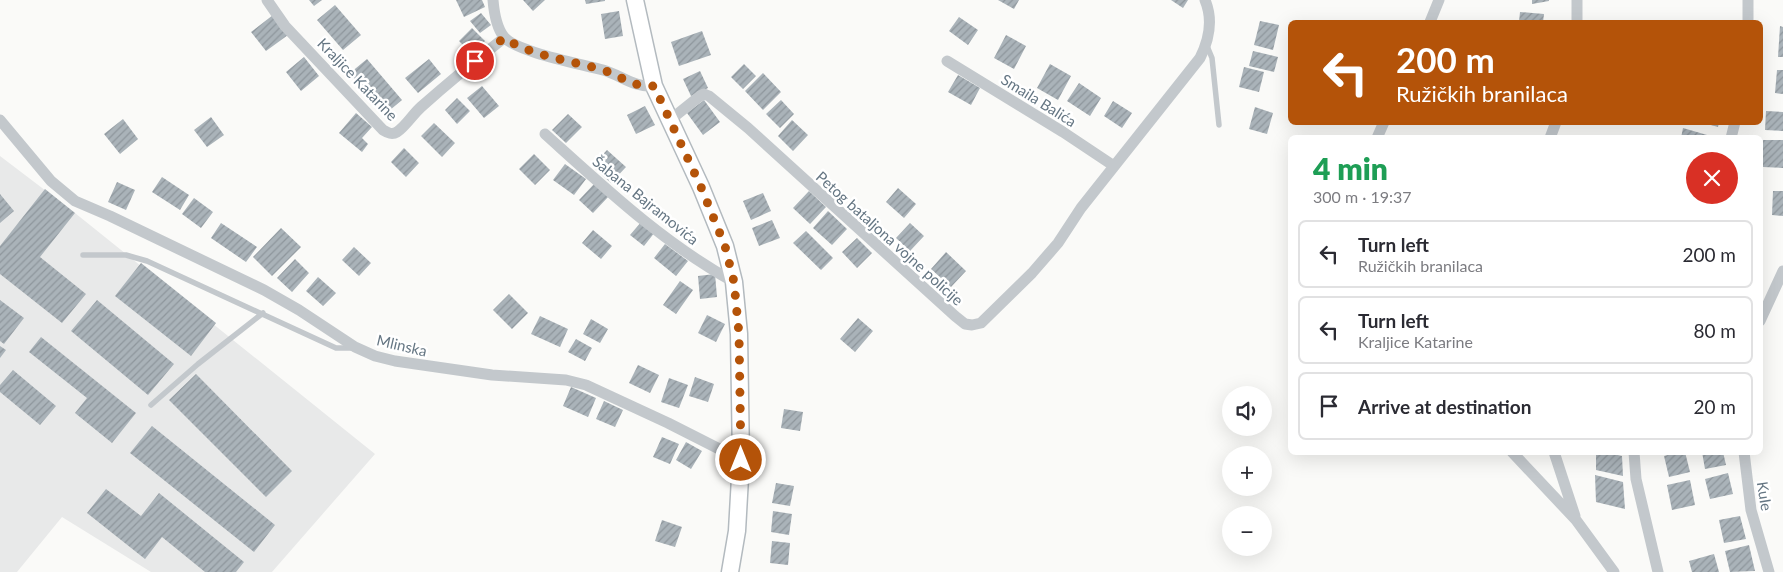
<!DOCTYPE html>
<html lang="en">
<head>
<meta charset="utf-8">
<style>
  body { margin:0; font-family:Lato,sans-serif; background:#f7f7f7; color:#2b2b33; height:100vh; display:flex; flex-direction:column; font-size:19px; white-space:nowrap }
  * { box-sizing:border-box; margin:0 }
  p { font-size:16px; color:#7c7c81 }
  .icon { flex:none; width:28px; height:28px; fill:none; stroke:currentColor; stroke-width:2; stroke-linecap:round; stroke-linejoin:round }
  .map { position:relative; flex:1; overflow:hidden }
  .panel { position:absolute; left:1288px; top:135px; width:475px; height:320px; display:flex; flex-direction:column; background:#fff; border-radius:8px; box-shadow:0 5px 20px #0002 }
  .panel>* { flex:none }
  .guide { position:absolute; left:1288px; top:20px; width:475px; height:105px; border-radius:8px; box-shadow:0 5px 20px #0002; background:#b45309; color:#fff; overflow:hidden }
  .tools { position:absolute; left:1222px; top:386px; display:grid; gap:10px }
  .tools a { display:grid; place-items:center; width:50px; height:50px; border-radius:50%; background:#fff; box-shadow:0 5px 20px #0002; font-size:25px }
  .pin { position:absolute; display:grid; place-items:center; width:42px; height:42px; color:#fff; margin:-21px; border:2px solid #fff; border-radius:50%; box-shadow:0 1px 5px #0007 }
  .me { position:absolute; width:55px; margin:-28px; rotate:0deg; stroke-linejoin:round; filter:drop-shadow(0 0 4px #0008) }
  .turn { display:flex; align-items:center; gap:18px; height:105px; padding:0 25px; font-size:22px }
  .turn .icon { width:65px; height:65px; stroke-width:2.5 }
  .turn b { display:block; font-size:35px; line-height:42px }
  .round { display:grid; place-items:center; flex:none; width:52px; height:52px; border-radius:26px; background:#f7f7f7 }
  .head { display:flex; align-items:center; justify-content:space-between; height:85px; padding:0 25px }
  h1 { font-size:30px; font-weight:800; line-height:38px; color:#1e9e55 }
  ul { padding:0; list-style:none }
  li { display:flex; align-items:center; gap:15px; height:68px; margin:0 10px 8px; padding:0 15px; border:2px solid #e1e1e2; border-radius:8px }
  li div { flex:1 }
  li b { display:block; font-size:19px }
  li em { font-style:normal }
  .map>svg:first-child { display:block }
</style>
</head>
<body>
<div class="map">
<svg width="1783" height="572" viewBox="0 0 1783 572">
  <defs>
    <pattern id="building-hatch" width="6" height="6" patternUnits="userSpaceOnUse" patternTransform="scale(1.25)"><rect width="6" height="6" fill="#aab3b9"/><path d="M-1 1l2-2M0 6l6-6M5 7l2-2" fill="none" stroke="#8e969c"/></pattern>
  </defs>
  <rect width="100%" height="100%" fill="#fafaf8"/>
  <!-- built -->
  <path fill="#e8e9e9" d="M0,156L75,213L375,454L272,572H151L62,517L17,572H0Z"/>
  <!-- building -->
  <path fill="url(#building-hatch)" d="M309,0H322L314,6Z
    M456,0H482L485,7L464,17Z
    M523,0H545L533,11Z
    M585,0H605V1L586,4Z
    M998,0H1019L1014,9Z
    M1171,0H1188L1183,8Z
    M1532,0H1549V1L1532,4Z
    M335,5L361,35L343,50L317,20Z
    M619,11L623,36L605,39L601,14Z
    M1520,12L1544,14L1543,22H1519Z
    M481,13L491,25L480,33L470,21Z
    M273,15L288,35L266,51L251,32Z
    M959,17L978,30L968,45L949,31Z
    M1260,21L1279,25L1273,50L1254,45Z
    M1780,26L1783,27V57H1778Z
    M472,28L485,41L472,54L459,41Z
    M702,31L711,55L679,66L671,42Z
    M1006,35L1026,46L1014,69L994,58Z
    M1253,51L1278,57L1274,72L1249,66Z
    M304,57L319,76L301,91L286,72Z
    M367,59L402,100L384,115L350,73Z
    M429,59L441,74L418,93L405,78Z
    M744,64L756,76L743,89L731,77Z
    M1050,64L1071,76L1058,100L1037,88Z
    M1244,67L1264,72L1259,92L1239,87Z
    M1777,70H1783V94L1775,93Z
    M700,71L708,88L691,96L683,79Z
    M763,73L781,92L763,110L745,91Z
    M958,75L980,88L971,105L948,92Z
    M1079,83L1101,98L1090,116L1067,101Z
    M482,86L499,106L484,118L467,98Z
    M457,98L470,111L457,124L445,110Z
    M704,100L720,122L703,135L687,113Z
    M781,100L794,114L780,128L766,114Z
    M1113,101L1132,113L1122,128L1104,116Z
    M645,106L655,125L636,134L627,115Z
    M1255,107L1273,113L1267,134L1249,129Z
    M1766,111L1783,112V131L1765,130Z
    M356,113L372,127L362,138L368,144L362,152L339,133Z
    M568,114L582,127L566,143L552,130Z
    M211,117L224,135L207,147L194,130Z
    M123,119L138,139L120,154L104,134Z
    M792,120L808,135L793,151L778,136Z
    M1700,122H1719L1718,127Z
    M434,123L455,143L442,157L421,136Z
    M1683,128L1714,137V138H1681Z
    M1763,140H1783V168L1763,167Z
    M404,148L419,163L406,177L391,162Z
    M607,150L626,167L611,183L592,166Z
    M534,154L550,170L535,185L519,169Z
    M565,164L586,179L574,195L553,180Z
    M162,177L189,195L180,210L152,192Z
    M117,182L135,190L126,210L108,202Z
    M595,183L609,196L593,213L579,200Z
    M898,188L916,204L904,218L886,202Z
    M45,189L75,213L40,257L86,294L62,323L0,274V246Z
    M809,191L826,207L810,224L793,208Z
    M1773,191H1783V216L1772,215Z
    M763,193L771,211L751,220L743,201Z
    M0,194L14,211L0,223Z
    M194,198L213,212L201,228L182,214Z
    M828,211L847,229L832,245L813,228Z
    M772,220L780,238L759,246L752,228Z
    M642,221L655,232L644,246L630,235Z
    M221,223L257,247L246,262L211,238Z
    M910,223L924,236L910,251L896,238Z
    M281,228L301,247L272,276L253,257Z
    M593,230L612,246L601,259L582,243Z
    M806,231L833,258L821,270L793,243Z
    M857,238L872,253L857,268L842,252Z
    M665,244L688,261L676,276L654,258Z
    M354,247L371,263L359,276L342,260Z
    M946,252L966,271L951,287L931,269Z
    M295,259L309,273L292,292L277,278Z
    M141,263L216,323L191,356L115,296Z
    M715,274L717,297L700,299L698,276Z
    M318,277L336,293L323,306L306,291Z
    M680,281L693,290L676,314L663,305Z
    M509,294L528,313L512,329L493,310Z
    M0,300L24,318L4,344L0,341Z
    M97,300L174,364L148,395L71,331Z
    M707,315L725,324L716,342L698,333Z
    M540,316L568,329L560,347L531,334Z
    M858,318L873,331L855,352L840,339Z
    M591,319L608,329L600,343L583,334Z
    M41,337L136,413L112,443L75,413L87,398L29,352Z
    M576,339L592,348L585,361L568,352Z
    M0,346L6,350L0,358Z
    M638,365L659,375L650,393L629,383Z
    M13,370L56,406L40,425L0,392V385Z
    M196,374L292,471L266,497L169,400Z
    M695,377L714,384L708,402L689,396Z
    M669,378L688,385L679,408L661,402Z
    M571,387L596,398L588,417L563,406Z
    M604,401L623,410L615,427L596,419Z
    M784,409L803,412L800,431L781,428Z
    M152,426L275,525L254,552L130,453Z
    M662,437L679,444L670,464L653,457Z
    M686,442L702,451L691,469L676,460Z
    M1596,452H1605L1622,456L1623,476L1596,470Z
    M1679,452H1685L1690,472L1669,477L1664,456Z
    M1702,452H1723L1726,465L1705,469Z
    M1728,473L1733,494L1710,499L1705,479Z
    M1595,475L1623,482L1625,509L1596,502Z
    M1690,480L1695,505L1672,510L1667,485Z
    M776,483L794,486L790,506L772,503Z
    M106,489L141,516L159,493L244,562L236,572H205L162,537L145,559L87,513Z
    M773,511L792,514L789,535L771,532Z
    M1740,516L1746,539L1724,543L1719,520Z
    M662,520L682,527L675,547L655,541Z
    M772,541L790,543L788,565L770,563Z
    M1749,545L1755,571L1730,572L1725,551Z
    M1714,554L1719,572H1692L1689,561Z"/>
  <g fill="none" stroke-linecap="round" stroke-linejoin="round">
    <defs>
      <path id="secondary" d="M635,0L654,86L701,187L725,246L734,282L739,334L741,460L737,531L730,572"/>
    </defs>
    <!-- secondary casing -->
    <use href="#secondary" stroke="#b3babf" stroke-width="19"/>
    <!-- lane -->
    <path stroke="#c3c8cc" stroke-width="5.5" d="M1207,46L1212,58L1219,125
      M83,255H126L147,261L336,348H353
      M151,405L198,364L263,313"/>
    <!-- street -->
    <path stroke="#c3c8cc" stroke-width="11" d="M267,0L285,26L383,130C388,133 392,135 397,132C406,126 413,114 421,107C448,83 476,60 504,38
      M493,0C494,12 496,27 504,37C516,52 582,64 603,70C621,75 634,88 654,86
      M1577,0V22
      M1748,0V22
      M1430,22L1439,0
      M947,61L1063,132L1114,166
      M0,120L51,181L75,201L110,216L264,290L299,310L355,347L375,356L395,361L492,375L566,380L586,385L668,423L741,460
      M670,120L700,96L704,94L709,96L748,128L955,316L965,324L972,325L981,323L1032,273L1058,243L1081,208L1200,58C1209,40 1213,19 1205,0
      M545,134C605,188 663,243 734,282
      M1377,138L1384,122
      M1550,138L1556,122
      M1731,138L1735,122
      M1760,321L1783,271
      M1512,452L1576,520L1614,572
      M1554,452L1575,516
      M1634,452L1636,479L1658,572
      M1744,452L1751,510L1769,572"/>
    <!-- secondary -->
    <use href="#secondary" stroke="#fff" stroke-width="16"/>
  </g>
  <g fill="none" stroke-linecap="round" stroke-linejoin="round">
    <!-- route -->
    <path stroke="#b45309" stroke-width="9" stroke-dasharray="0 16.2" d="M475,61L504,38C534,57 570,60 603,70C621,76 634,88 654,86L701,187L725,246L734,282L739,334L741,460"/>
  </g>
  <g text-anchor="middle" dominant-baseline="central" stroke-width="5" stroke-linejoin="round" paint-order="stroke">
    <!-- street labels -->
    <g font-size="15" fill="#657683" stroke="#fff">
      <text transform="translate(358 79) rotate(46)">Kraljice Katarine</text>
      <text transform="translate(1039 100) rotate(32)">Smaila Balića</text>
      <text transform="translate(646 200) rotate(39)">Šabana Bajramovića</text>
      <text transform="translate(890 238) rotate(42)">Petog bataljona vojne policije</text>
      <text transform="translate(402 345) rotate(13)">Mlinska</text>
      <text transform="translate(1765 496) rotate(81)">Kule</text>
    </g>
  </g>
</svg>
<div class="tools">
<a><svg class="icon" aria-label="sound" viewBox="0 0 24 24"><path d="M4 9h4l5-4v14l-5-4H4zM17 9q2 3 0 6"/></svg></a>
<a>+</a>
<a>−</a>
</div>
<div class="pin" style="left:475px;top:61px;background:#d93025"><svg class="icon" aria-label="arrive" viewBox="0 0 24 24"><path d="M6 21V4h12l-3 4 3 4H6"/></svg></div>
<svg class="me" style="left:741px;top:460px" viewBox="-20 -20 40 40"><circle r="17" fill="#b45309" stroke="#fff" stroke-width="3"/><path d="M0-11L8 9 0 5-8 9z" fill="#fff"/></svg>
<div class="guide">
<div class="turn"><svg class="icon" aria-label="left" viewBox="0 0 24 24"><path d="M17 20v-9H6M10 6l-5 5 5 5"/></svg><div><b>200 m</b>Ružičkih branilaca</div></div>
</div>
<section class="panel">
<div class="head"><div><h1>4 min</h1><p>300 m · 19:37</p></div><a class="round" style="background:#d93025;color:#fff"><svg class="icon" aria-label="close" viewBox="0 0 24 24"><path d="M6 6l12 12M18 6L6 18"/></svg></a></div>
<ul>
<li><svg class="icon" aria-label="left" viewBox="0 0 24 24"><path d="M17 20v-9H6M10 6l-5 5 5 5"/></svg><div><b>Turn left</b><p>Ružičkih branilaca</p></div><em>200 m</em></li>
<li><svg class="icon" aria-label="left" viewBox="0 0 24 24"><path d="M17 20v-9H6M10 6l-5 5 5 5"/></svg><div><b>Turn left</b><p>Kraljice Katarine</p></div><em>80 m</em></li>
<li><svg class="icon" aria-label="arrive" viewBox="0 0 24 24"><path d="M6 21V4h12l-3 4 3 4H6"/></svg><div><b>Arrive at destination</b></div><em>20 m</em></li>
</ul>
</section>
</div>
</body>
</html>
